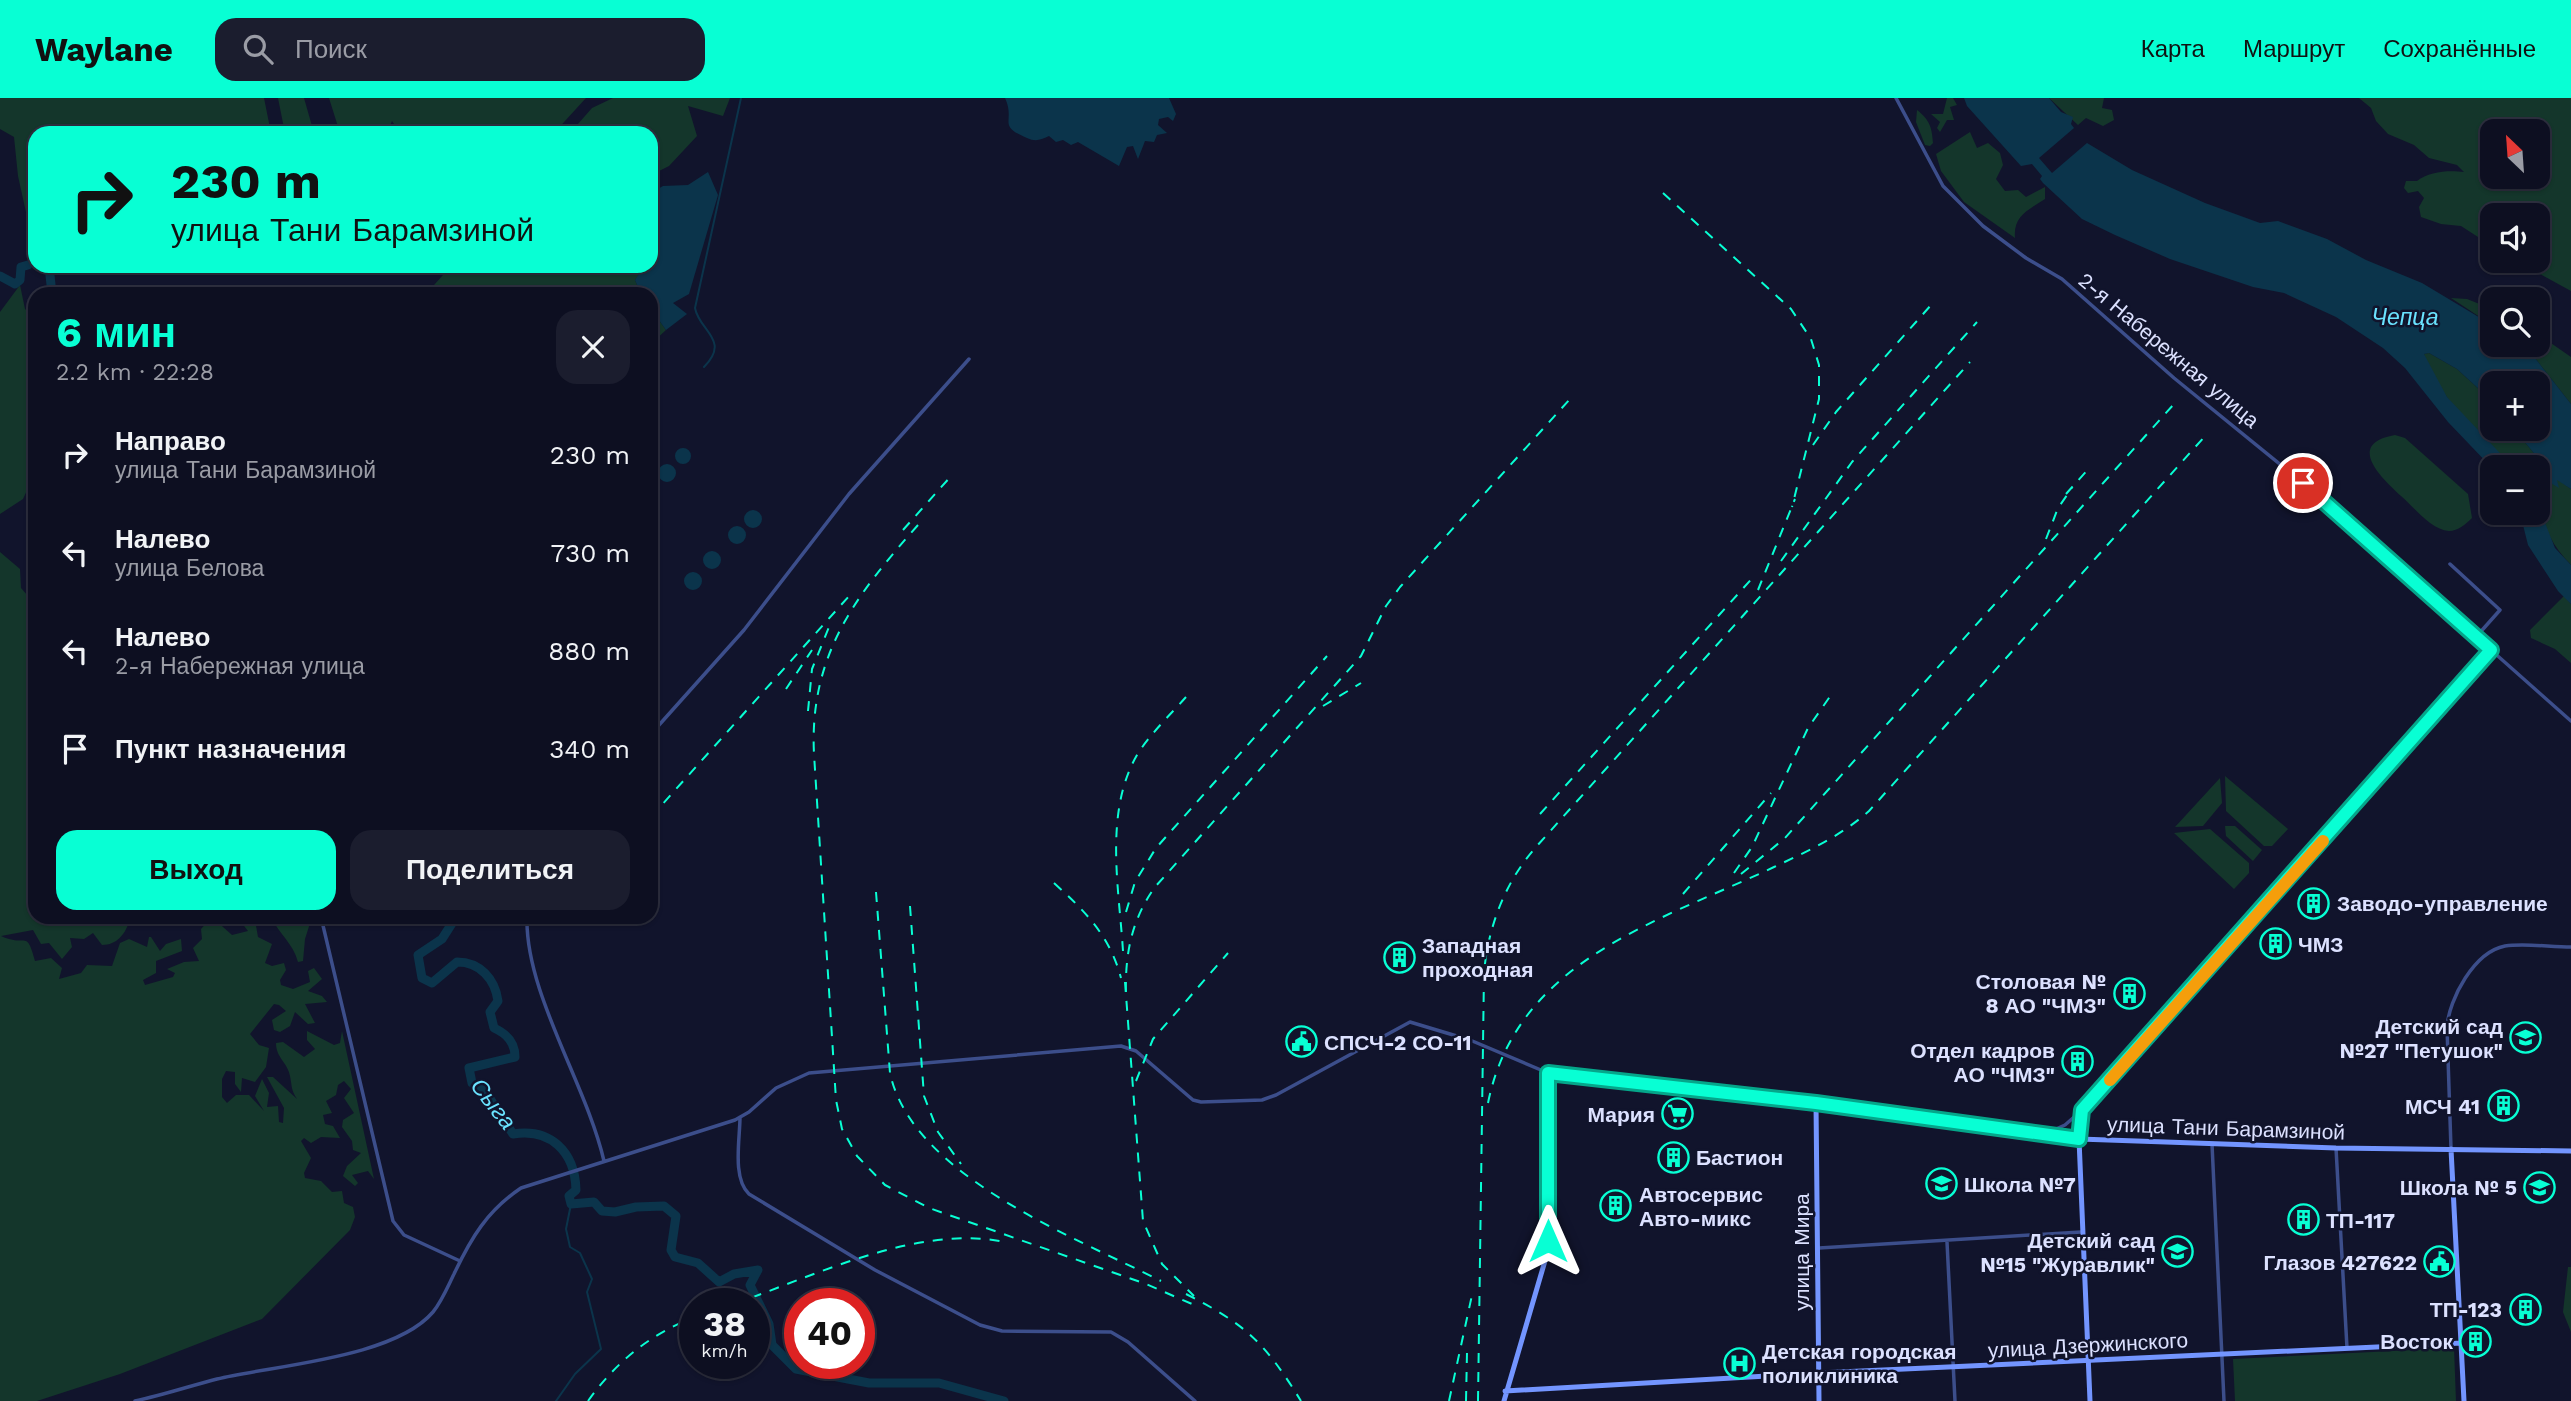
<!DOCTYPE html>
<html lang="ru">
<head>
<meta charset="utf-8">
<style>
  body { margin:0; font-family:"Work Sans",sans-serif; background:#1b1d2e; color:#f1f3f6; height:100vh; display:flex; flex-direction:column; font-size:26px; white-space:nowrap }
  * { box-sizing:border-box; margin:0 }
  p { font-size:23px; color:#9a9ca5 }
  .icon { flex:none; width:38px; height:38px; fill:none; stroke:currentColor; stroke-width:2; stroke-linecap:round; stroke-linejoin:round }
  .map { position:relative; flex:1; overflow:hidden }
  .drawer { position:absolute; left:28px; top:189px; width:630px; height:637px; display:flex; flex-direction:column; background:#0d0f21; border-radius:21px; box-shadow:0 2px 5px #0004,0 0 0 2px #2d2f3f }
  .drawer>* { flex:none }
  .banner { position:absolute; left:28px; top:28px; width:630px; height:147px; border-radius:21px; box-shadow:0 2px 5px #0004,0 0 0 2px #2d2f3f; background:#08ffd4; color:#111; overflow:hidden }
  .needle { width:46px; rotate:335deg }
  .controls { position:absolute; left:2480px; top:21px; display:grid; gap:14px }
  .controls a { display:grid; place-items:center; width:70px; height:70px; border-radius:14px; background:#0d0f21; box-shadow:0 2px 5px #0004,0 0 0 2px #2d2f3f; font-size:35px }
  .speed { position:absolute; left:679px; top:1190px; display:flex; gap:14px; font-size:35px; font-weight:700; text-align:center }
  .speed>* { display:grid; place-content:center; width:91px; height:91px; border-radius:50%; background:#0d0f21; box-shadow:0 2px 5px #0004,0 0 0 2px #2d2f3f; line-height:1 }
  .speed small { font-size:18px; font-weight:400 }
  .speed .limit { border:10px solid #d22; background:#fff; color:#111 }
  .pin { position:absolute; display:grid; place-items:center; width:60px; height:60px; color:#fff; margin:-30px; border:4px solid #fff; border-radius:50%; box-shadow:0 2px 7px #0007 }
  .me { position:absolute; width:77px; margin:-38px; rotate:0deg; stroke-linejoin:round; filter:drop-shadow(0 0 5px #0008) }
  .turn { display:flex; align-items:center; gap:24px; height:147px; padding:0 28px; font-size:32px }
  .turn .icon { width:91px; height:91px; stroke-width:2.5 }
  .turn b { display:block; font-size:49px; line-height:60px }
  .round { display:grid; place-items:center; flex:none; width:74px; height:74px; border-radius:21px; background:#1b1d2e }
  .overview { display:flex; align-items:center; justify-content:space-between; height:119px; padding:0 28px }
  h1 { font-size:42px; font-weight:700; line-height:52px; color:#08ffd4 }
  .button { display:flex; gap:14px; margin-top:auto; padding:14px 28px }
  .button a { flex:1; height:80px; border-radius:21px; background:#08ffd4; color:#111; font-size:28px; font-weight:700; line-height:80px; text-align:center }
  .button a+a { background:#1b1d2e; color:#f1f3f6 }
  ul { padding:0; list-style:none }
  li { display:flex; align-items:center; gap:21px; height:98px; padding:0 28px }
  li div { flex:1 }
  li b { display:block; font-size:26px }
  li em { font-style:normal }
  header { display:flex; align-items:center; gap:42px; box-sizing:border-box; height:98px; padding:0 35px; background:#08ffd4; color:#111 }
  header strong { font-size:33px }
  nav { display:flex; gap:38px; margin-inline-start:auto; font-size:24px }
  .search { width:490px; height:63px; background:#1b1d2e; display:flex; align-items:center; gap:18px; box-sizing:border-box; padding:0 24px; border-radius:21px; color:#9a9ca5; font-size:26px }
  .map>svg:first-child { display:block }
</style>
</head>
<body>
<header>
<strong>Waylane</strong>
<div class="search"><svg class="icon" aria-label="search" viewBox="0 0 24 24"><circle cx="10" cy="10" r="6"/><path d="M15 15l6 6"/></svg>Поиск</div>
<nav><a>Карта</a><a>Маршрут</a><a>Сохранённые</a></nav>
</header>
<div class="map">
<svg width="2571" height="1303" viewBox="0 0 2571 1303">
  <rect width="100%" height="100%" fill="#11142c"/>
  <!-- green -->
  <path fill="#14362b" fill-rule="evenodd" d="M0,0H264L271,35H35V138L31,137L18,78L14,39L0,31Z
    M278,0H304L314,35H285Z
    M329,0H586L554,35H400L392,23L387,35H353V32L340,35Z
    M613,0H730L723,18L688,8L697,38L669,68L651,77V35H570L592,10Z
    M1947,0H1953L1957,7L1950,9L1954,22H1947L1940,34L1937,30L1940,24L1931,16H1943Z
    M2049,0H2104L2102,10L2112,12L2114,22L2103,28L2086,20L2078,27Z
    M2359,0H2571V193L2516,163H2538V117H2492V148L2461,128L2441,126L2421,119L2419,109L2424,100L2418,93L2408,95L2404,90L2406,83H2417C2429,73 2450,72 2464,74L2457,67L2429,60L2414,47L2388,36L2376,23L2371,10ZM2492,33H2538V79H2492Z
    M1917,12C1930,22 1932,30 1933,45L1930,48L1925,47L1916,24Z
    M1970,34L1977,50L1988,45L2000,55L2003,67L1996,81L2005,93L2018,92L2026,99L2045,89V101C2028,112 2013,118 2015,140L1964,104L1941,73L1936,56Z
    M451,168H644V170L635,182L641,196H426Z
    M20,187L25,211L35,220V375L23,401L0,416V214Z
    M2451,200L2467,201L2492,211V227Z
    M651,211L666,232L651,246Z
    M2538,236L2571,259V306L2535,260L2520,247H2538Z
    M2429,255L2457,271L2492,303V331H2514L2547,371L2543,384L2557,381L2571,391V467C2541,436 2538,410 2538,369H2513C2482,344 2435,294 2424,256Z
    M2395,337L2405,340L2468,396L2472,420C2466,426 2458,433 2449,433C2431,432 2414,409 2401,398C2383,381 2344,346 2395,337Z
    M0,454L20,471L21,490L35,506V819H124L129,824C125,836 117,847 102,847L93,835L84,841L70,840L72,849L62,861L49,845L41,846L33,832L1,838C27,850 26,830 35,863L51,860L62,870L59,881L81,875L87,867L112,868L120,845L129,841L147,849L149,839H151L160,853L166,846L181,841L182,853L156,863V875L143,882L145,887L173,879L175,875L167,871L184,864L199,863L193,850L202,841L201,831L209,822L214,821L232,837L248,833L237,819L255,822L258,839L272,846L265,865L272,868L284,865L286,872L280,882L281,887L293,891L310,884L308,873L314,870L322,881L308,893L322,898L327,904L305,906L315,925L308,926L295,914L290,928L280,934L274,932L272,922L286,913L279,907L274,906L250,936L259,947L269,950L266,969L255,984L242,980L241,994L235,986V974L226,973L222,981V999L227,1005L236,997H249L264,1013L255,998L262,981L269,995L267,1009L278,1008L279,1024L283,1025L284,1010L267,979H273L297,1001C291,992 292,988 290,978C288,965 276,960 276,945L283,944L304,959L315,951L307,942V933L334,947L340,945L342,933L374,1081L368,1073L352,1077L358,1085L355,1088L343,1078L347,1068L361,1055L353,1052L352,1043L342,1029L343,1022L354,1015L344,1000L351,991L344,983L338,987L336,997L326,1003L332,1015L323,1017L325,1026L333,1028L340,1040L321,1039L311,1045L304,1040L301,1043L311,1060L304,1075L305,1080L321,1083L332,1094L342,1093L344,1105L353,1109L355,1119L350,1132L262,1221L120,1276L37,1303H0Z
    M2564,498L2571,506V565L2555,551L2531,540L2530,532Z
    M2225,678L2288,731L2272,748H2264L2226,713Z
    M2220,680L2222,705L2203,728L2175,729Z
    M2225,728H2235L2262,752L2253,763L2226,738Z
    M2210,731L2249,765V775L2234,791L2174,735Z
    M271,819H312L305,841L303,863L298,864C293,845 279,836 271,819Z
    M2568,1169H2571V1234L2563,1214Z
    M2454,1250L2456,1303H2235L2233,1261Z"/>
  <!-- water -->
  <path fill="#0b344b" d="M1005,0H1169L1176,16L1173,23L1168,19L1159,21L1158,27L1167,35L1157,37L1154,44L1145,43L1138,61L1133,48L1127,49L1119,68L1078,44L1071,47L1063,42L1056,44L1049,38C1040,42 1036,44 1027,40C996,27 1016,24 1005,0Z
    M1964,0H2049L2061,14L2073,19L2071,26L2074,30L2039,60L2052,75L2087,45L2132,72L2205,105L2260,125L2278,123L2327,141L2366,162L2422,185L2492,227V247H2520L2535,260L2571,306V391L2557,382L2559,390L2549,384L2542,388L2547,371L2514,331H2538V285H2492V303L2457,271L2429,255L2424,256L2447,299L2513,369L2492,370L2448,324L2405,270L2383,250L2336,219L2284,195L2253,189L2170,161L2115,137L2082,121L2043,85L2040,81L2042,78L2032,66L2021,68L1967,8Z
    M708,74L718,97L689,196L673,205L687,216L666,232L651,211V196H641L635,182L644,168H651V95L663,88L688,87Z
    M675 358a8 8 0 1 1 16 0a8 8 0 1 1-16 0Z
    M658 375a9 9 0 1 1 18 0a9 9 0 1 1-18 0Z
    M2538,407L2555,450L2571,467V506L2558,493L2528,447L2520,415H2538Z
    M744 421a9 9 0 1 1 18 0a9 9 0 1 1-18 0Z
    M728 437a9 9 0 1 1 18 0a9 9 0 1 1-18 0Z
    M703 462a9 9 0 1 1 18 0a9 9 0 1 1-18 0Z
    M684 483a9 9 0 1 1 18 0a9 9 0 1 1-18 0Z"/>
  <g fill="none" stroke-linecap="round" stroke-linejoin="round">
    <!-- stream -->
    <path stroke="#0b344b" stroke-width="2" d="M704,269C731,242 699,233 695,210L741,0
      M556,1303L575,1276L601,1251L587,1194L592,1181L580,1155L570,1149L566,1131L571,1106"/>
    <!-- river -->
    <path stroke="#0b344b" stroke-width="9" d="M49,168L52,196
      M0,178L15,186L20,182L21,169L28,167
      M456,819L442,841L418,857L422,880L432,885L457,864C480,864 495,881 498,903L490,914L494,930C507,936 515,944 515,959L469,970L472,985L483,990L513,1036C550,1030 575,1053 576,1092L569,1098L571,1106L594,1104L602,1113L615,1114L636,1109L664,1108L676,1118L671,1152L675,1159L698,1165L719,1184L734,1176L758,1172L750,1187L769,1226L772,1247L796,1271L869,1285H939L1004,1303"/>
    <!-- street -->
    <path stroke="#3c4e8b" stroke-width="3.5" d="M1896,0L1943,88L1983,128L2026,160L2062,181L2174,280L2303,385L2571,623
      M2450,466L2500,512L2476,539
      M651,636L744,532L849,396L969,261
      M321,819L393,1123L404,1137L460,1163
      M527,819C525,895 586,985 604,1063
      M740,1019C740,1041 732,1080 749,1096L875,1172L980,1227L1002,1233L1111,1234L1128,1244L1195,1303
      M2047,1035L2065,1027L2081,1013
      M2079,1041L2083,1012L2491,552
      M2212,1046L2224,1303
      M2336,1050L2347,1250
      M2451,1051L2447,929C2449,901 2474,854 2505,848C2525,845 2550,849 2571,849
      M1947,1144L1955,1303
      M1819,1150L2081,1134
      M135,1303C163,1297 190,1288 217,1281C275,1267 394,1260 433,1214C442,1203 448,1188 454,1176C471,1140 487,1113 521,1090L735,1022L749,1014L776,990L809,975L1121,948L1136,953L1193,1002L1201,1004L1262,1002L1276,997L1410,924L1470,942L1548,975"/>
    <!-- secondary -->
    <path stroke="#7395ff" stroke-width="5" d="M1816,1005L1819,1303
      M2079,1041L2090,1303
      M2451,1051L2464,1303
      M1505,1293L1818,1275L2462,1245
      M1504,1303L1547,1156L1548,975L1816,1005L2079,1041L2336,1050L2571,1053"/>
    <!-- rail -->
    <path stroke="#08ffd4" stroke-width="2" stroke-dasharray="10 9" stroke-linecap="butt" d="M1663,95L1791,211L1811,241L1819,267V301L1792,409
      M1813,347L1836,314L1932,206
      M2066,396L2091,368
      M918,427C856,497 809,557 814,656L836,1002L842,1031L857,1058L885,1087L929,1110L1146,1186L1192,1206
      M903,432L952,377
      M2046,441L2058,410L2072,390
      M1781,463L1852,364L1977,224
      M1758,492L1795,401
      M786,591L812,552
      M1323,608L1361,585
      M808,613L812,571L829,529
      M1540,716L1756,476
      M651,719L850,497
      M1734,775L1752,749L1808,630L1831,597
      M1741,776L1785,740L2174,306
      M1054,785C1085,813 1110,838 1121,880
      M876,794L890,975C912,1078 1075,1139 1161,1183
      M1683,796L1771,695
      M910,808L924,998L938,1034L961,1066
      M1126,814L1135,784L1156,750L1327,558
      M1123,853C1119,790 1104,714 1137,657C1150,636 1170,617 1186,599
      M1125,884L1143,1123L1162,1166L1194,1198
      M1126,894C1125,855 1132,821 1155,789L1361,558L1386,508L1400,489L1570,301
      M1136,983L1153,941L1228,855
      M1488,1005C1517,862 1658,824 1774,769C1808,753 1841,738 1869,713L2206,337
      M1186,1196C1247,1227 1265,1245 1301,1303
      M734,1206C814,1178 914,1128 1000,1143
      M588,1303C616,1264 650,1236 695,1219
      M1449,1303L1472,1197
      M1466,1303L1467,1254
      M1478,1303L1484,875C1488,829 1505,784 1536,749L1970,264"/>
  </g>
  <g fill="none" stroke-linecap="round" stroke-linejoin="round">
    <defs>
      <path id="route" d="M1548,1143V975L1816,1005L2079,1041L2082,1012L2491,552L2303,385"/>
    </defs>
    <!-- route casing -->
    <use href="#route" stroke="#05a68a" stroke-width="18"/>
    <!-- route -->
    <use href="#route" stroke="#08ffd4" stroke-width="12"/>
    <!-- slow -->
    <path stroke="#f59e0b" stroke-width="12" d="M2110,982L2323,743"/>
  </g>
  <!-- icons -->
  <defs>
    <symbol id="building-ring" viewBox="-11 -11 22 22"><circle r="9.5" fill="#11142c" stroke="#08ffd4" stroke-width="1.5"/><path d="M-4-6H4V6H1V3H-1V6H-4ZM-2.5-4.3h1.7v1.8h-1.7ZM.8-4.3h1.7v1.8H.8ZM-2.5-1h1.7V.8h-1.7ZM.8-1h1.7V.8H.8Z" fill="#08ffd4"/></symbol>
    <symbol id="school-ring" viewBox="-11 -11 22 22"><circle r="9.5" fill="#11142c" stroke="#08ffd4" stroke-width="1.5"/><path d="M0-5L7-2L0 1L-7-2ZM-4 1L0 2.5L4 1V4Q0 6-4 4Z" fill="#08ffd4"/></symbol>
    <symbol id="civic-ring" viewBox="-11 -11 22 22"><circle r="9.5" fill="#11142c" stroke="#08ffd4" stroke-width="1.5"/><path d="M-.6-6.5H3V-4.5H.6V-3L4-1V1h2V6H-6V1h2V-1L-.6-3ZM-1.2 2.5V6h2.4V2.5Z" fill="#08ffd4"/></symbol>
    <symbol id="supermarket-ring" viewBox="-11 -11 22 22"><circle r="9.5" fill="#11142c" stroke="#08ffd4" stroke-width="1.5"/><path d="M-6-5.5h2.5l.6 2H6L4.5 2H-2.5L-4.4-4H-6ZM-1.5 3.2a1.3 1.3 0 1 0 .1 0ZM3 3.2a1.3 1.3 0 1 0 .1 0Z" fill="#08ffd4"/></symbol>
    <symbol id="hospital-ring" viewBox="-11 -11 22 22"><circle r="9.5" fill="#11142c" stroke="#08ffd4" stroke-width="1.5"/><path d="M-5-5h3v3.5h4V-5h3V5h-3V1.5h-4V5h-3Z" fill="#08ffd4"/></symbol>
  </defs>
  <g fill-rule="evenodd">
    <use href="#building-ring" x="2296" y="788" width="35" height="35"/>
    <use href="#building-ring" x="2258" y="828" width="35" height="35"/>
    <use href="#building-ring" x="1382" y="842" width="35" height="35"/>
    <use href="#building-ring" x="2112" y="878" width="35" height="35"/>
    <use href="#school-ring" x="2508" y="922" width="35" height="35"/>
    <use href="#civic-ring" x="1284" y="926" width="35" height="35"/>
    <use href="#building-ring" x="2060" y="946" width="35" height="35"/>
    <use href="#building-ring" x="2486" y="990" width="35" height="35"/>
    <use href="#supermarket-ring" x="1660" y="998" width="35" height="35"/>
    <use href="#building-ring" x="1656" y="1042" width="35" height="35"/>
    <use href="#school-ring" x="1924" y="1068" width="35" height="35"/>
    <use href="#school-ring" x="2522" y="1072" width="35" height="35"/>
    <use href="#building-ring" x="1598" y="1090" width="35" height="35"/>
    <use href="#building-ring" x="2286" y="1104" width="35" height="35"/>
    <use href="#school-ring" x="2160" y="1136" width="35" height="35"/>
    <use href="#civic-ring" x="2422" y="1146" width="35" height="35"/>
    <use href="#building-ring" x="2508" y="1194" width="35" height="35"/>
    <use href="#building-ring" x="2458" y="1226" width="35" height="35"/>
    <use href="#hospital-ring" x="1722" y="1248" width="35" height="35"/>
  </g>
  <g text-anchor="middle" dominant-baseline="central" stroke-width="5" stroke-linejoin="round" paint-order="stroke">
    <!-- street labels -->
    <g font-size="21" fill="#dce1ff" stroke="#11142c">
      <text transform="translate(2169 252) rotate(40)">2-я Набережная улица</text>
      <text transform="translate(2226 1030) rotate(2)">улица Тани Барамзиной</text>
      <text transform="translate(1801 1154) rotate(-90)">улица Мира</text>
      <text transform="translate(2088 1247) rotate(-3)">улица Дзержинского</text>
    </g>
    <!-- poi labels -->
    <g font-size="21" font-weight="bold" fill="#dce1ff" stroke="#11142c" text-anchor="end">
      <text x="2337" y="805" text-anchor="start">Заводо-управление</text>
      <text x="2298" y="846" text-anchor="start">ЧМЗ</text>
      <text x="1422" y="847" text-anchor="start">Западная<tspan x="1422" dy="24">проходная</tspan></text>
      <text x="2106" y="883">Столовая №<tspan x="2106" dy="24">8 АО "ЧМЗ"</tspan></text>
      <text x="2503" y="928">Детский сад<tspan x="2503" dy="24">№27 "Петушок"</tspan></text>
      <text x="1324" y="944" text-anchor="start">СПСЧ-2 СО-11</text>
      <text x="2055" y="952">Отдел кадров<tspan x="2055" dy="24">АО "ЧМЗ"</tspan></text>
      <text x="2480" y="1008">МСЧ 41</text>
      <text x="1655" y="1016">Мария</text>
      <text x="1696" y="1059" text-anchor="start">Бастион</text>
      <text x="1964" y="1086" text-anchor="start">Школа №7</text>
      <text x="2517" y="1089">Школа № 5</text>
      <text x="1639" y="1096" text-anchor="start">Автосервис<tspan x="1639" dy="24">Авто-микс</tspan></text>
      <text x="2326" y="1122" text-anchor="start">ТП-117</text>
      <text x="2155" y="1142">Детский сад<tspan x="2155" dy="24">№15 "Журавлик"</tspan></text>
      <text x="2417" y="1164">Глазов 427622</text>
      <text x="2502" y="1211">ТП-123</text>
      <text x="2453" y="1243">Восток</text>
      <text x="1762" y="1253" text-anchor="start">Детская городская<tspan x="1762" dy="24">поликлиника</tspan></text>
    </g>
    <!-- water labels -->
    <g font-size="23" font-style="italic" fill="#6ae3ff" stroke="#11142c">
      <text x="2405" y="219">Чепца</text>
      <text transform="translate(493 1006) rotate(52)">Сыга</text>
    </g>
  </g>
</svg>
<div class="controls">
<a><svg class="needle" viewBox="-14 -14 28 28"><path d="M0-13l5 13h-10z" fill="#e53935"/><path d="M0 13l5-13h-10z" fill="#9a9ca5"/></svg></a>
<a><svg class="icon" aria-label="sound" viewBox="0 0 24 24"><path d="M4 9h4l5-4v14l-5-4H4zM17 9q2 3 0 6"/></svg></a>
<a><svg class="icon" aria-label="search" viewBox="0 0 24 24"><circle cx="10" cy="10" r="6"/><path d="M15 15l6 6"/></svg></a>
<a>+</a>
<a>−</a>
</div>
<div class="speed"><div>38<small>km/h</small></div><div class="limit">40</div></div>
<div class="pin" style="left:2303px;top:385px;background:#d93025"><svg class="icon" aria-label="arrive" viewBox="0 0 24 24"><path d="M6 21V4h12l-3 4 3 4H6"/></svg></div>
<svg class="me" style="left:1548px;top:1143px" viewBox="-20 -20 40 40"><path d="M0-17L14 15 0 8-14 15z" fill="#08ffd4" stroke="#fff" stroke-width="4"/></svg>
<div class="banner">
<div class="turn"><svg class="icon" aria-label="right" viewBox="0 0 24 24"><path d="M7 20v-9h11M14 6l5 5-5 5"/></svg><div><b>230 m</b>улица Тани Барамзиной</div></div>
</div>
<section class="drawer">
<div class="overview"><div><h1>6 мин</h1><p>2.2 km · 22:28</p></div><a class="round"><svg class="icon" aria-label="close" viewBox="0 0 24 24"><path d="M6 6l12 12M18 6L6 18"/></svg></a></div>
<ul>
<li><svg class="icon" aria-label="right" viewBox="0 0 24 24"><path d="M7 20v-9h11M14 6l5 5-5 5"/></svg><div><b>Направо</b><p>улица Тани Барамзиной</p></div><em>230 m</em></li>
<li><svg class="icon" aria-label="left" viewBox="0 0 24 24"><path d="M17 20v-9H6M10 6l-5 5 5 5"/></svg><div><b>Налево</b><p>улица Белова</p></div><em>730 m</em></li>
<li><svg class="icon" aria-label="left" viewBox="0 0 24 24"><path d="M17 20v-9H6M10 6l-5 5 5 5"/></svg><div><b>Налево</b><p>2-я Набережная улица</p></div><em>880 m</em></li>
<li><svg class="icon" aria-label="arrive" viewBox="0 0 24 24"><path d="M6 21V4h12l-3 4 3 4H6"/></svg><div><b>Пункт назначения</b></div><em>340 m</em></li>
</ul>
<div class="button"><a>Выход</a><a>Поделиться</a></div>
</section>
</div>
</body>
</html>
